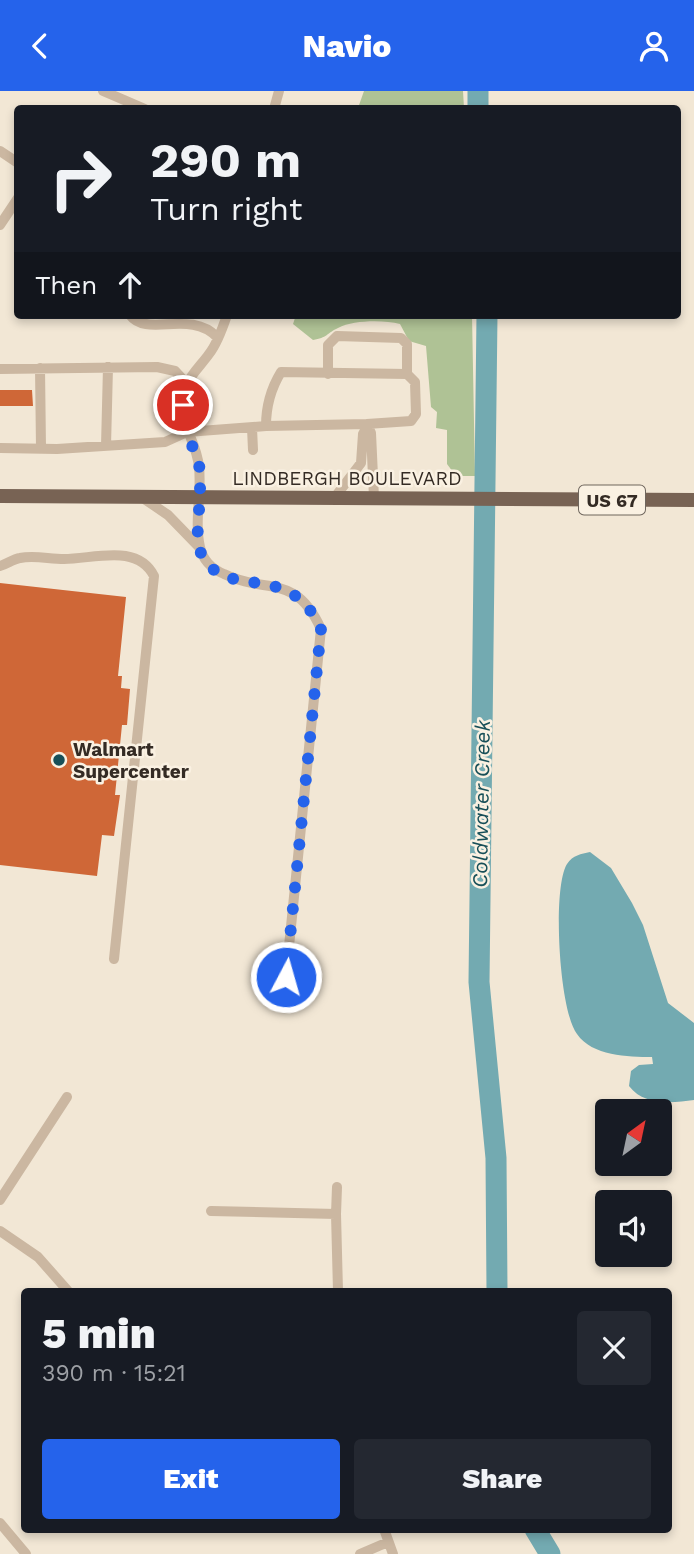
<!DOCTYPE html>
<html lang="en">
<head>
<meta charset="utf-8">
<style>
  body { margin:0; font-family:"Work Sans",sans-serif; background:#242831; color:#f1f3f6; height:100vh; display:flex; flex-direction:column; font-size:26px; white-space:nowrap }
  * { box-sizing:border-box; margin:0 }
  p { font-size:23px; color:#9ea1a6 }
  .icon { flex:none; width:38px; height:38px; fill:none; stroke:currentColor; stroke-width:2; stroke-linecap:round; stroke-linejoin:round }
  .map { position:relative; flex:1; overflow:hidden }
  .panel { position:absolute; left:21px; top:1197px; width:651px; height:245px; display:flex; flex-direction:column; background:#171b24; border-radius:7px; box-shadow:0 4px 10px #0003 }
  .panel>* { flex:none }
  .hud { position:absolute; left:14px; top:14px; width:667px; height:214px; border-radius:7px; box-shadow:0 4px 10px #0003; background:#171b24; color:#f1f3f6; overflow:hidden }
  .needle { width:46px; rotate:33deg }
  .controls { position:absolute; left:595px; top:1008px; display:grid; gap:14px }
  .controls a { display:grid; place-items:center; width:77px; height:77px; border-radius:7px; background:#171b24; box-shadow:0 4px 10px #0003; font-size:35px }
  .pin { position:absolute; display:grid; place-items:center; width:60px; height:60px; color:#fff; margin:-30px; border:4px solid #fff; border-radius:50%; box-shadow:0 2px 7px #0007 }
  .me { position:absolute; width:77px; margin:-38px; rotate:6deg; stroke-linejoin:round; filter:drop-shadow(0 0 5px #0008) }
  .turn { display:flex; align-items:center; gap:24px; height:147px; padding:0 21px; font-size:32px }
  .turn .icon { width:91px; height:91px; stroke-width:2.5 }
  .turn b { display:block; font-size:49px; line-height:60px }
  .then { display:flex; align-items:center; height:66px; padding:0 21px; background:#0003; gap:14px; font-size:26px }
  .round { display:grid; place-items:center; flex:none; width:74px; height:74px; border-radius:7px; background:#242831 }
  .head { display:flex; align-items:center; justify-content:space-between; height:119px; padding:0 21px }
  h1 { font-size:42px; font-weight:800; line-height:52px }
  .primary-button { display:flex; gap:14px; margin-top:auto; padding:14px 21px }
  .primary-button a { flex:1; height:80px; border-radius:7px; background:#2563eb; color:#fff; font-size:28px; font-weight:800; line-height:80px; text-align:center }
  .primary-button a+a { background:#242831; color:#f1f3f6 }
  header { display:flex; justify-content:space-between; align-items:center; height:91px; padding:0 21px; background:#2563eb; color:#fff; font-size:32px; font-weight:800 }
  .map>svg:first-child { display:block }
</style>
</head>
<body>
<header><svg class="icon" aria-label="back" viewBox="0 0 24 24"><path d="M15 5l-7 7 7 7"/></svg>Navio<svg class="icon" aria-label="person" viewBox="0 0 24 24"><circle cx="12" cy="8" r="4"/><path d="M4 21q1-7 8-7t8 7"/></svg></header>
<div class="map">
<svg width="694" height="1463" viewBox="0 0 694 1463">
  <rect width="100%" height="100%" fill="#f2e7d5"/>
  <!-- green -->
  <path fill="#afc295" d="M364,0H463L464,17H358Z
    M296,224H472L475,385H456L447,373V339L436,337L437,321L431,316L426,255L409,250L400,233C383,229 354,229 338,237C327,242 327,247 313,249L293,233Z"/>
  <!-- water -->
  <path fill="#73aab1" d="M590,761L611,777L632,812L643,834L668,912L694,932V1009C672,1012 644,1015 629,995L631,980L639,974L653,973L652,966C628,966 592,965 577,943C559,920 552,797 567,773C573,764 581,763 590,761Z"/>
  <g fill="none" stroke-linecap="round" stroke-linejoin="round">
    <!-- river -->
    <path stroke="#73aab1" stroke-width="21" d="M478,0V18
      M487,224L479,891L496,1067L497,1200
      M535,1438L550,1463"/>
  </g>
  <!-- building -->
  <path fill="#cf6737" d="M0,299H32L33,315H0Z
    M0,492L126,506L118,585H122L121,597L130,598L127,634H122L115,704H120L114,745L102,744L97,785L0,774Z"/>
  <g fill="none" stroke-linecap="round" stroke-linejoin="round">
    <!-- minor -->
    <path stroke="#cbb7a1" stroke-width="10" d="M103,0L145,18
      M274,18L279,0
      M0,60L18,72
      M0,134L18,107
      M130,224C147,247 190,218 217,246
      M227,224C223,236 217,253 209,263C202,273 192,282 187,293C173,330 196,344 199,376C202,402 194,430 200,456C203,470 212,478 224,483C267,504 295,481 321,538L286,885
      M40,277L41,357
      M0,278L157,276L175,280L187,293
      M328,283V254L337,245L401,247L407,253V283
      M367,333L411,330L416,323L415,291L407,283L281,281C270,299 266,315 266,335L367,333L371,342L374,407
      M252,337L253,359
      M106,355L108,276
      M0,357L57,358L165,351L187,341L266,335
      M140,405L168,424L200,457
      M335,406L361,372L363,343L367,336
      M0,475C7,473 13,468 20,467C34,464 49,468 64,468C94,468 137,452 154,485L114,868
      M337,1096L336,1123L338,1200
      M0,1109L67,1006
      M211,1120L336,1123
      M0,1140L38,1166L68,1200
      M0,1432L26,1463
      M384,1438L393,1463
      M360,1463L388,1451"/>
    <!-- major -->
    <path stroke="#786354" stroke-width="14" d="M0,405L694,409"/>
  </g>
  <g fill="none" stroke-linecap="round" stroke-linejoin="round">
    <!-- route -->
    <path stroke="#2563eb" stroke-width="12" stroke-dasharray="0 21.6" d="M183,314C183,321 182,329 184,336C187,347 195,358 198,370C201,380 200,392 200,403C200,423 192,454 206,471C235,508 290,470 321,538L286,886"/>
  </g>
  <!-- markers -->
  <circle fill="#174f58" stroke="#faf1e2" stroke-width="2.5" cx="59" cy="669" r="7"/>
  <g text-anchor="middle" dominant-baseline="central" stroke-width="5" stroke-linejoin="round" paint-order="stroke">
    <!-- shield labels -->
    <rect fill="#faf1e2" stroke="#6f665d" stroke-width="2" x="579" y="394.5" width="66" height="29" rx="5"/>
    <g font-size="18" font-weight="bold" fill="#342b24">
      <text x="612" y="409">US 67</text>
    </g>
    <!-- street labels -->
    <g font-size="19" fill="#342b24" stroke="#faf1e2">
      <text x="347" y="387">LINDBERGH BOULEVARD</text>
    </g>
    <!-- poi labels -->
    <g font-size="19" font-weight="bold" fill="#342b24" stroke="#faf1e2" text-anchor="start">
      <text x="73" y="658">Walmart<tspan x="73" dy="22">Supercenter</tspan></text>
    </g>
    <!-- water labels -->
    <g font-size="21" font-style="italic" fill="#174f58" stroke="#faf1e2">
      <text transform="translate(481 713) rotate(-89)">Coldwater Creek</text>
    </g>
  </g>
</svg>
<div class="controls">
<a><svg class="needle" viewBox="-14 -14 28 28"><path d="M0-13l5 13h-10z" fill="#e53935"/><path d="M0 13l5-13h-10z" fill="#9ea1a6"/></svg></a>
<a><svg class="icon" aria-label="sound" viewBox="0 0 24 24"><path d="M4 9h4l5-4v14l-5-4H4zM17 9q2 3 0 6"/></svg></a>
</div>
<div class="pin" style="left:183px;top:314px;background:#d93025"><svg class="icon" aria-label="arrive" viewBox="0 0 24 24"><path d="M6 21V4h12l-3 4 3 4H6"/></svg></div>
<svg class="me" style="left:286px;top:886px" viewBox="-20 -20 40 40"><circle r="17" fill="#2563eb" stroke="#fff" stroke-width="3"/><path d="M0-11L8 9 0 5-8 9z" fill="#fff"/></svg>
<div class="hud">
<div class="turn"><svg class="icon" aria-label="right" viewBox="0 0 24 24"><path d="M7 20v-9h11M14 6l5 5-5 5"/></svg><div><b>290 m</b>Turn right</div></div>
<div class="then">Then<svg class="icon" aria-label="ahead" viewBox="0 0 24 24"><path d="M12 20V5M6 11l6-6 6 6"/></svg></div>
</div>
<section class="panel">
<div class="head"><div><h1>5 min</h1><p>390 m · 15:21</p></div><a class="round"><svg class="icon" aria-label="close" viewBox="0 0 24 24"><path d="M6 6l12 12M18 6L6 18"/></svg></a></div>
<div class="primary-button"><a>Exit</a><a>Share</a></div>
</section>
</div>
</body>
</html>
